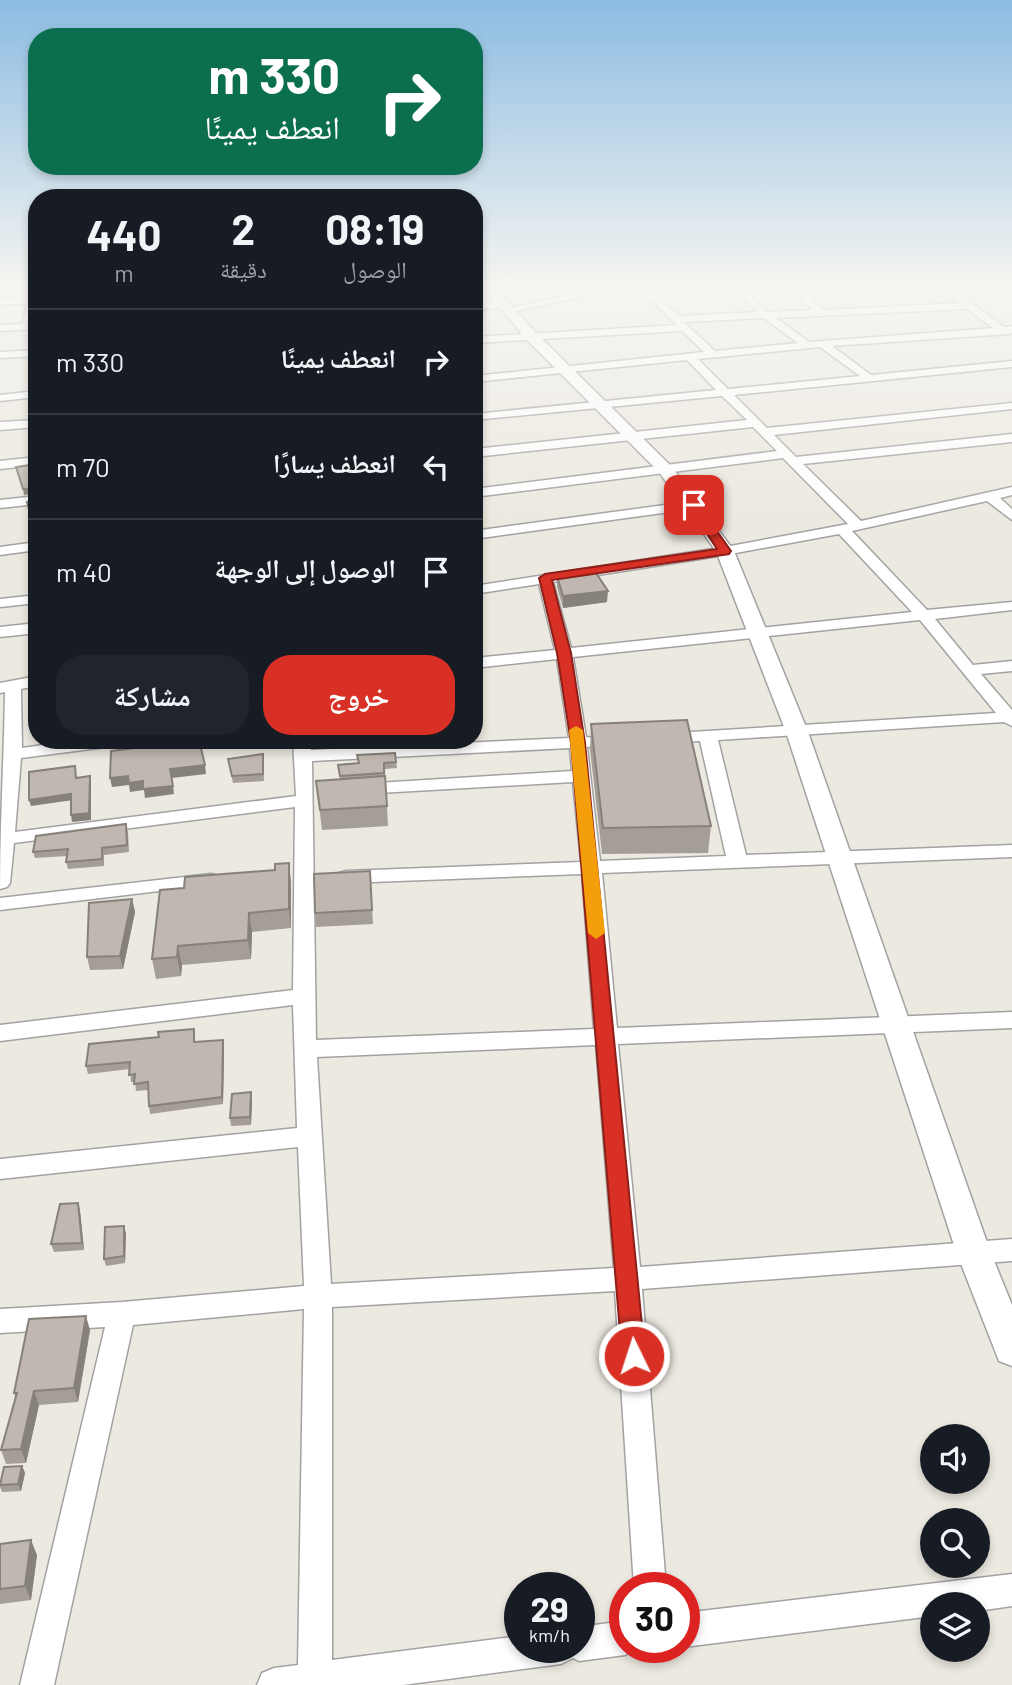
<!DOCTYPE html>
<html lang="ar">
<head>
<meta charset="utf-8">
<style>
  body { margin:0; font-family:Barlow,"Noto Naskh Arabic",sans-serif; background:#20242c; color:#f1f3f6; direction:rtl; height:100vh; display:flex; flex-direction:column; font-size:26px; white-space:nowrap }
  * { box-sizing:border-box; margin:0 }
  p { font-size:23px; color:#9ea1a6 }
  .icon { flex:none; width:38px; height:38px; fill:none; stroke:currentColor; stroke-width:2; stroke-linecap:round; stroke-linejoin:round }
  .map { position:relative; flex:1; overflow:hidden; direction:ltr }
  .drawer { position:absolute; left:28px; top:189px; width:455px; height:560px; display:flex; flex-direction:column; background:#171b24; border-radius:28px; box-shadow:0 4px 10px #0003; direction:rtl }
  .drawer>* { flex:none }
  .hud { position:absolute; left:28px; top:28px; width:455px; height:147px; border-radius:28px; box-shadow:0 4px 10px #0003; direction:rtl; background:#0b6e4f; color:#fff; overflow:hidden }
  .buttons { position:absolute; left:920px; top:1424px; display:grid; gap:14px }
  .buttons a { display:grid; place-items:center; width:70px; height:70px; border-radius:50%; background:#171b24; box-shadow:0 4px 10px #0003; font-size:35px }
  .speed { position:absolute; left:504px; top:1572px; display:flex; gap:14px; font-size:35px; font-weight:700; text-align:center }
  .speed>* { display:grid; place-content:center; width:91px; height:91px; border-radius:50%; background:#171b24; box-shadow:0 4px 10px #0003; line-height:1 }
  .speed small { font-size:18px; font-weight:400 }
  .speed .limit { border:10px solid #d22; background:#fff; color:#111 }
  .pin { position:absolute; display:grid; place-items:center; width:60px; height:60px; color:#fff; margin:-30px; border-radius:14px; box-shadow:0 4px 10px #0006 }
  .me { position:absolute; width:77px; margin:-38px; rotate:356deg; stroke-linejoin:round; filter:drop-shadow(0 0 5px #0008) }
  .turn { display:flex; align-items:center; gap:24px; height:147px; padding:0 28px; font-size:32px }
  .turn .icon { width:91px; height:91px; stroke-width:2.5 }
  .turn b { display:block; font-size:49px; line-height:60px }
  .eta { display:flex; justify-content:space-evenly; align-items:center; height:119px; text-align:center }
  .eta b { font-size:42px; font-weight:700; line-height:49px }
  .primary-button { display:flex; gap:14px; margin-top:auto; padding:14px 28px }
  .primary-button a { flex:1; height:80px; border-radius:28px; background:#d93025; color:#fff; font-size:28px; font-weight:700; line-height:80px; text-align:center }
  .primary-button a+a { background:#20242c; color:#f1f3f6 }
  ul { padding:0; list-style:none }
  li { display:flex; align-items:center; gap:21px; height:105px; padding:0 28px; border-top:2px solid #363941 }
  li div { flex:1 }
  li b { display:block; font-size:26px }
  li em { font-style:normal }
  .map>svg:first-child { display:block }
</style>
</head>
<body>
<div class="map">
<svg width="1012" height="1685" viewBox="0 0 1012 1685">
  <rect width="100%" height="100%" fill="#ece9e0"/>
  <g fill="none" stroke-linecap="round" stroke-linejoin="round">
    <defs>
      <path id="minor" d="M612,285H633L508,313L503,310Z
        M636,285H645L678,316L758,312L731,285H740L768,312L812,310L791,285H800L822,310L960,303L937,285H1012V291L953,289L1004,327L1012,326V332L1009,334L832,346L871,375L1012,361V367L734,395L767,428L1012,403V409L774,435L796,457L1012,434V442L803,464L861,521L1012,487V495L1000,498L1012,509V520L987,501L852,531L927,610L1012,602V610L935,619L973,665L1012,661V671L981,674L1012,710V726L1004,722L718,740L746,855L1012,845V857L602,873L617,1028L1012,1012V1028L618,1044L640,1267L1012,1239V1261L642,1289L666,1587H634L615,1291L332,1307V1660L520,1636V1647H579V1627L625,1621V1647H638L625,1655L579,1661L573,1658L561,1664L403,1685H257L262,1673L274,1668L298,1665L304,1309L133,1325L54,1685H20L105,1327L0,1333V1309L122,1302L304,1286L298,1147L0,1179V1159L297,1128L293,1005L0,1041V1025L293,990L295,807L14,843L10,883L7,887L0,889C0,823 4,758 5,692L0,693V683L37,676V686L21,689L22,748L79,740H131L122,745L21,758L15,832L296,796L293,740H311V750L569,738L557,659L474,668V658L555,650L539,584L474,594V586L725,547L848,524L783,458L474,497V489L777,451L753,427L474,457V449L747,420L722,396L474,420V414L716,390L687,360L474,382V376L704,352L682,331L474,343V337L677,325ZM967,309L993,328L809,342L776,318ZM764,318L798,343L715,351L684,322ZM820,347L860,376L728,389L698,359ZM839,534L912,612L571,648L553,582L725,555ZM920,620L996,713L659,734L656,738L665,743L700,741L726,856L600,861L587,747L595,746L598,742L595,738L586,737L573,657ZM570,748L572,771L361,784L352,789L361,794L573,782L581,862L346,871L339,873L336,877L339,881L346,883L582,874L594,1029L316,1040L312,761ZM596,1045L614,1268L331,1284L317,1057Z
        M37,288V308L32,323H37V329L0,331V325L22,324L28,303L0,305V299L30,298Z
        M503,302L508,305L506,307L474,310V304Z
        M37,350V356L0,358V352Z
        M37,391V397L0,401V395Z
        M37,420V427L0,430V422Z
        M37,457V465L0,469V461Z
        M37,496V504L0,508V500Z
        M694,501L699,502V508L474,539V531Z
        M37,542V550L0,555V547Z
        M37,595V603L0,607V599Z
        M37,623V633L0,637V627Z
        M211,874L218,876L221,880L218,884L0,910V898Z
        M1012,1574V1606L978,1611V1605H933V1616L684,1647V1613Z"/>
      <path id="tertiary" d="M481,285H493L537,334L671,466L734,551L808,732L990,1251L1012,1305V1366L999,1361L956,1251L786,732L716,551L659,472L527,340Z"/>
    </defs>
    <!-- minor casing -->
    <use href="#minor" stroke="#a2a2a2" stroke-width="3"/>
    <!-- tertiary casing -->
    <use href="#tertiary" stroke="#a2a2a2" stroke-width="3"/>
    <!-- minor -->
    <use href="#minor" fill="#fff" fill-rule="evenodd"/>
    <!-- tertiary -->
    <use href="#tertiary" fill="#fff" fill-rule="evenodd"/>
  </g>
  <!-- wall -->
  <path fill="#a59e97" d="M557,576L607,602L563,608L557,587Z
    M591,724L711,826L708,853L602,854L590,750Z
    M354,740H393L394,744L355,745Z
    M395,753L397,768L385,769L388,826L322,830L316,781L340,779L338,765L358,764L357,755Z
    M263,754L264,781L233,783L228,759Z
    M128,831L129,852L104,855V866L68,869L66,862L67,856L35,858L33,852Z
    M370,871L373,924L316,927L315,913Z
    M291,882V928L252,932L251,959L182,965L181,976L156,979L152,959Z
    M132,899L135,912L123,969L90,970L87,957Z
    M194,1029L195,1042L223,1040L224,1047L223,1104L150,1114L149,1106L148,1090L136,1091L135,1082H131L130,1069L88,1074L86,1066L159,1037Z
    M252,1099L251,1125L231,1126L230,1118Z
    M78,1203L80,1211L84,1250L54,1252L51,1244Z
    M124,1226L126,1234L125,1263L106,1266L104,1259Z
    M90,1330L78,1402L39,1405L26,1463L6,1464L1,1450L15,1397L14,1393Z
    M22,1466L25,1473L21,1491L2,1492L0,1487V1480Z
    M0,1544L37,1555L31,1600L0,1604Z"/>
  <!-- shaded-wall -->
  <path fill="#86817b" d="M486,308V313L474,314V309Z
    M36,488L37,493L24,495L23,489Z
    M37,508V517L34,526L32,521Z
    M480,513V524L474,525V514Z
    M608,591L607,602L563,608V596Z
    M205,765L206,774L172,778L170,769Z
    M90,776L91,783V820L72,822L71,815Z
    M128,776L143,781L173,786L174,794L145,798L144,790L130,792L129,785L112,787L110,778Z
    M71,794L73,800L31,806L29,800Z
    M289,863L291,882V928L289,909Z
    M132,899L135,912L123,969L120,956Z
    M249,913L252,932L251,959L248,940Z
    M178,946L182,965L181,976L177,957Z
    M223,1040L224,1047L223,1104L222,1097Z
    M251,1092L252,1099L251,1125L250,1117Z
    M78,1203L80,1211L84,1250L82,1243Z
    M124,1226L126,1234L125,1263L124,1256Z
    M86,1316L90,1330L78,1402L74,1388Z
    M34,1391L39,1405L26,1463L21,1449Z
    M22,1466L25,1473L21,1491L18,1484Z
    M31,1540L37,1555L31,1600L25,1586Z"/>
  <!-- building -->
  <path fill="#c0b8b0" stroke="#86817b" stroke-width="2" d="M37,464V489L36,488L23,489L16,467Z
    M37,500V508L32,521L27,502Z
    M474,501L480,513L474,514Z
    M594,570L608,591L563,596L557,576Z
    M687,720L711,826L603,828L591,724Z
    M143,740H182L183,747L200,744L205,765L170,769L173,786L143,789V781L129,783L128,776L110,778L111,751L143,747Z
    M395,753L396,762L384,763V773L340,776L338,765L359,763L357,755Z
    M263,754V774L232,776L228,759Z
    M75,766L76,778L90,776L89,813L71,815V794L29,800V772Z
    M385,776L387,806L320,810L316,781Z
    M126,824L127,845L102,848V859L66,862L68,849L33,852L36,836Z
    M289,863V909L249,913L248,940L178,946L177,957L152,959L160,890L184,888L185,877L275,870V864Z
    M370,871L372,910L315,913L314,874Z
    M132,899L120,956L87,957L89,903Z
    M194,1029V1042L223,1040L222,1097L149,1106L148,1082L134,1084L135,1074L129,1075L130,1062L86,1066L89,1044L159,1037L158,1032Z
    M251,1092L250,1117L230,1118L232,1094Z
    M78,1203L82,1243L51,1244L60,1204Z
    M124,1226V1256L104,1259L105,1227Z
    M86,1316L74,1388L34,1391L21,1449L1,1450L17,1393H14L29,1319Z
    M22,1466L18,1484L0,1485L4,1467Z
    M31,1540L25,1586L0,1589V1544Z"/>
  <!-- sky -->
  <linearGradient id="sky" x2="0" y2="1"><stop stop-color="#8cbce2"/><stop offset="0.55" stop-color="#f6f5f1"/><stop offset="1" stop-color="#f6f5f1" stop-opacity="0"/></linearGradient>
  <rect width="1012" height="521" fill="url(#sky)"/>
  <!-- route -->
  <path fill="#d93025" stroke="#8d1f18" stroke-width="2" d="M690,503H697L731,551L729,554L552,580L571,653L585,743L645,1356L642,1364L634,1367L625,1364L622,1356L571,743L557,653L539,578L545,574L717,549L688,505Z"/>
  <!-- slow -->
  <path fill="#f59e0b" d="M576,726L583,730L605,933L596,939L588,933L569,730Z"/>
</svg>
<div class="buttons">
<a><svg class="icon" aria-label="sound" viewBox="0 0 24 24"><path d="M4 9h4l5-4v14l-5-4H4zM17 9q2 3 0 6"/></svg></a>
<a><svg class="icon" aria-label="search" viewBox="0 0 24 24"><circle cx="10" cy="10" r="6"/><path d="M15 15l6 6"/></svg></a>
<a><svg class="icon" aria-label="layers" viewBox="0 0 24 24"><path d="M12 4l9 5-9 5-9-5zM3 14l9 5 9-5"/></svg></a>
</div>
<div class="speed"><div>29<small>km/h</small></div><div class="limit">30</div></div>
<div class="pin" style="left:694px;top:505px;background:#d93025"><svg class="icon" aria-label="arrive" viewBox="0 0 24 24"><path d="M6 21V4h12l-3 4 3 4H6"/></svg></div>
<svg class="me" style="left:634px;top:1356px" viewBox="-20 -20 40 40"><circle r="17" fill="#d93025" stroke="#fff" stroke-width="3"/><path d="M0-11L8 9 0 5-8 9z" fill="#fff"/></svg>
<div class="hud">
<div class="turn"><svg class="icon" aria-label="right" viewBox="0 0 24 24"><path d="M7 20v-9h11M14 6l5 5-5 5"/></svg><div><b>330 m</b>انعطف يمينًا</div></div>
</div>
<section class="drawer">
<div class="eta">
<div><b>08:19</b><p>الوصول</p></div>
<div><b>2</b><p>دقيقة</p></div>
<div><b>440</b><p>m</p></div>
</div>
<ul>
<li><svg class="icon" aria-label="right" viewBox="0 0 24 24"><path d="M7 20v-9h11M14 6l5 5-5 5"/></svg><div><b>انعطف يمينًا</b></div><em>330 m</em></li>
<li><svg class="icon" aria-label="left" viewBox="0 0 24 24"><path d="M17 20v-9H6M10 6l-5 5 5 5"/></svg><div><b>انعطف يسارًا</b></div><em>70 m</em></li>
<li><svg class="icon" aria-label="arrive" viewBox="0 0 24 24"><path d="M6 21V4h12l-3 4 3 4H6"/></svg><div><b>الوصول إلى الوجهة</b></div><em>40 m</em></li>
</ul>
<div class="primary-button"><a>خروج</a><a>مشاركة</a></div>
</section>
</div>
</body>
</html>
